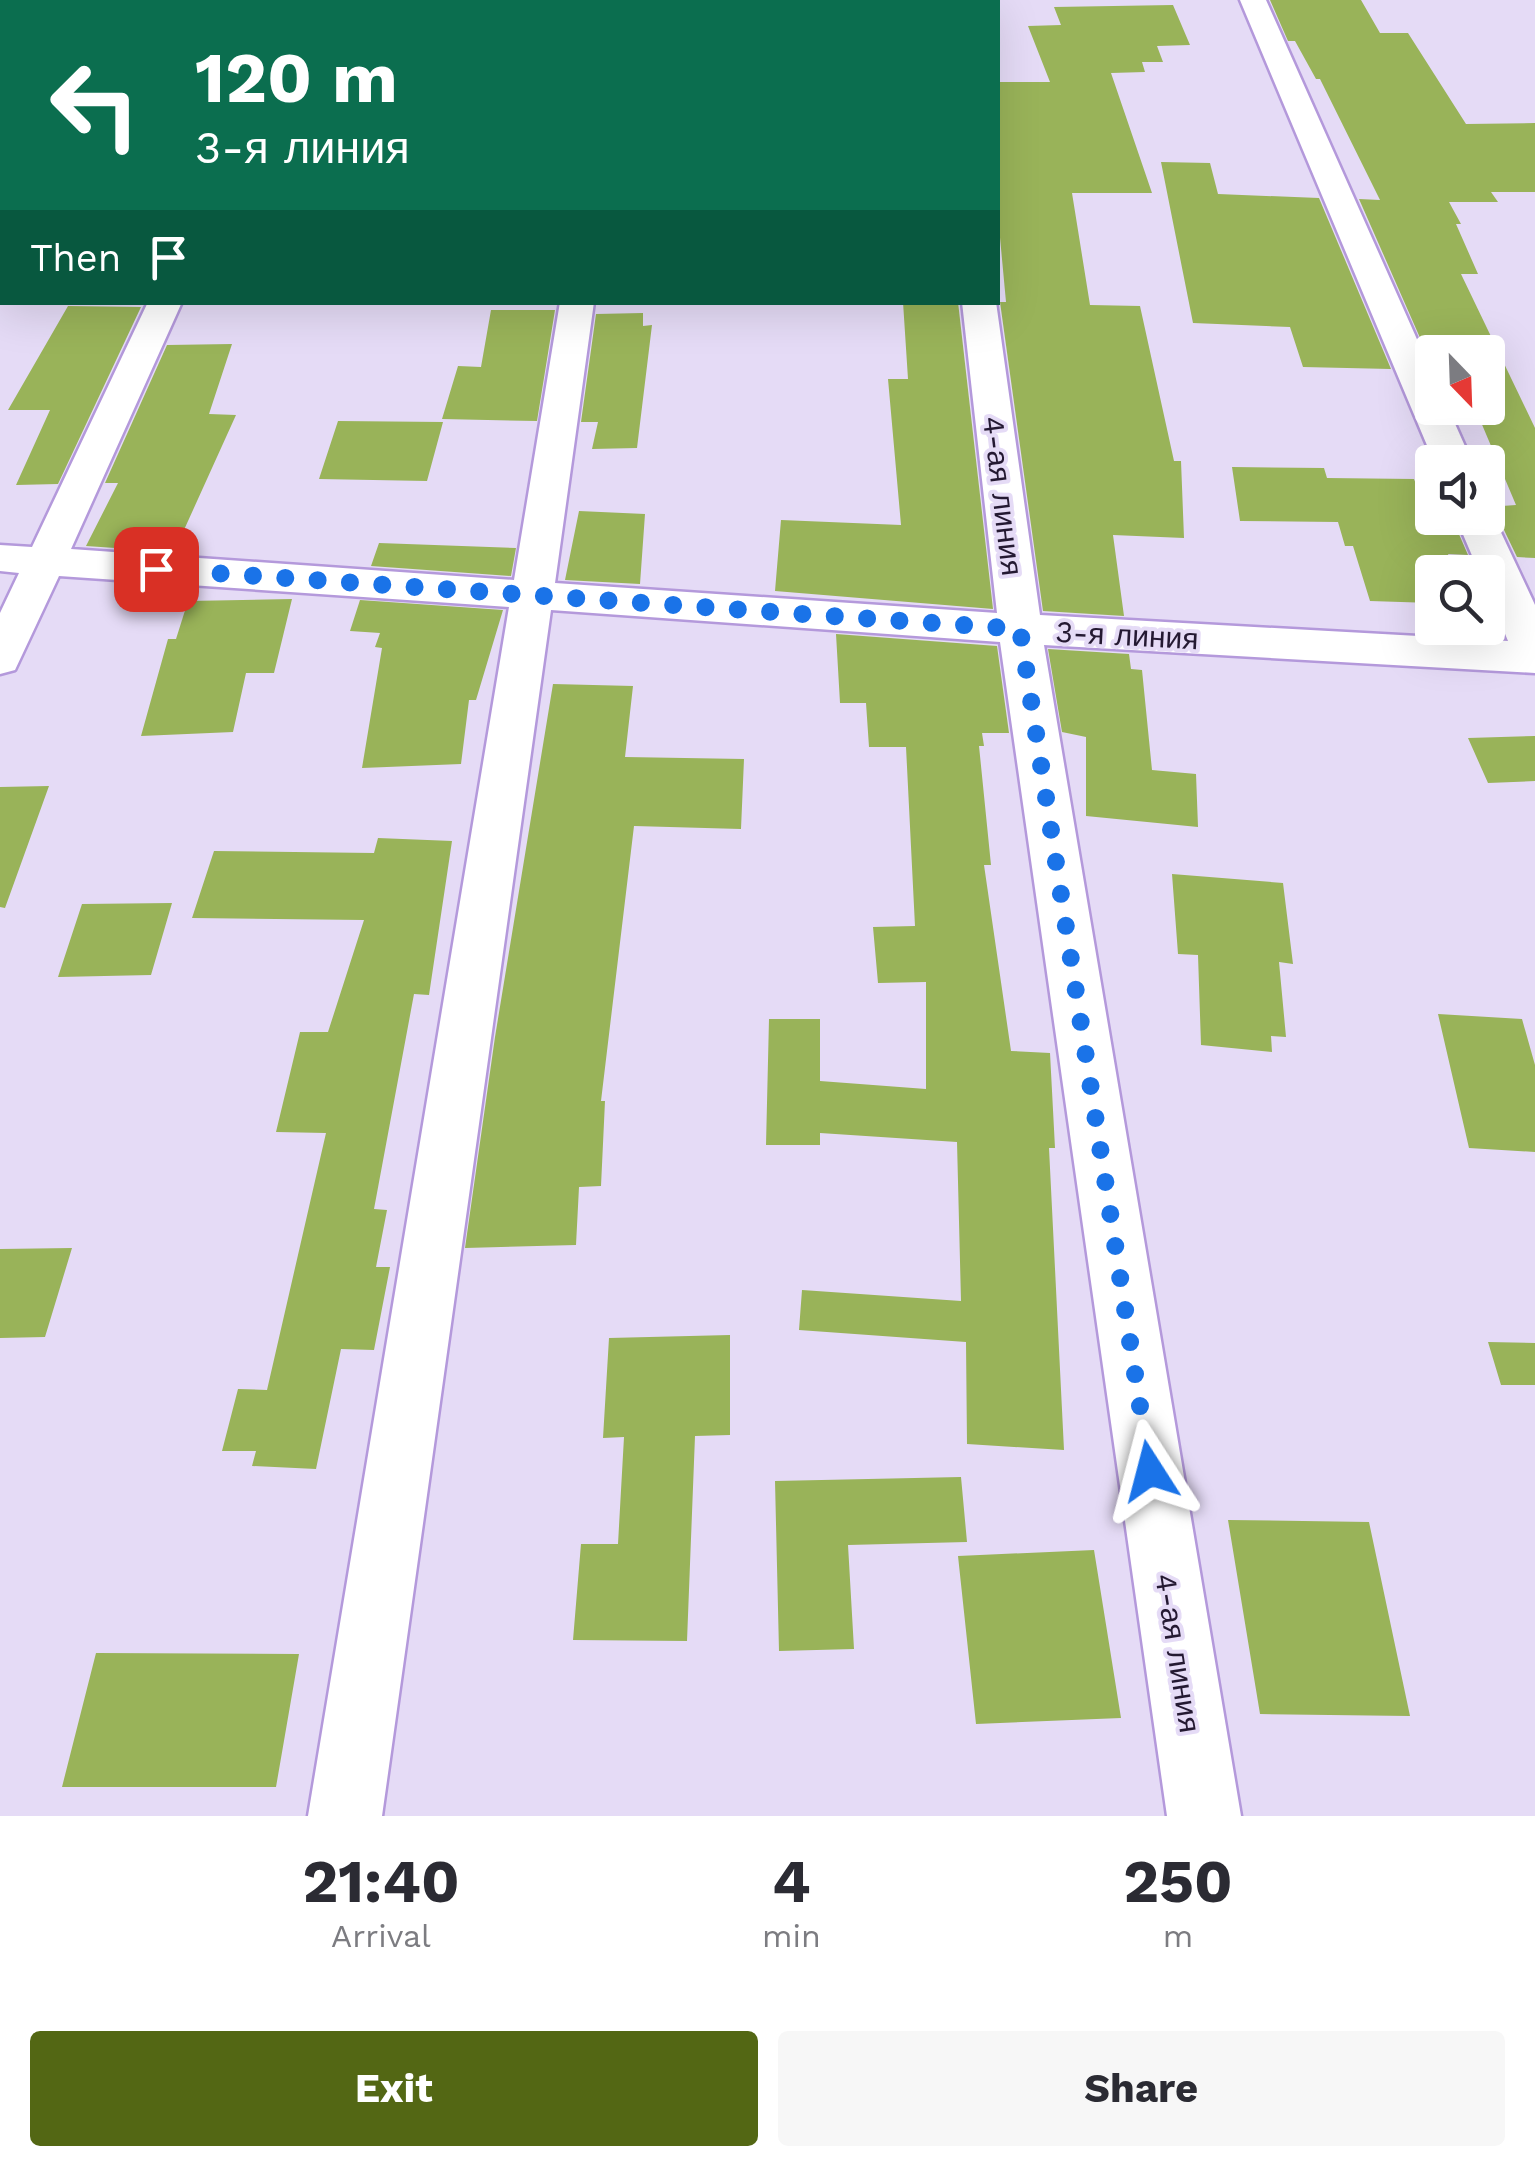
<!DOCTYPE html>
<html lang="en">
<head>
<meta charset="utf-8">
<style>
  body { margin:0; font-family:"Work Sans",sans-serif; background:#f7f7f7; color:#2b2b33; height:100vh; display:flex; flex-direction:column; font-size:38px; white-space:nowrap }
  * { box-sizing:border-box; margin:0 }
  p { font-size:32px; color:#7c7c81 }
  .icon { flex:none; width:55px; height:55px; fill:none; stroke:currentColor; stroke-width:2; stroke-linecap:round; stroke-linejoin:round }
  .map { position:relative; height:1816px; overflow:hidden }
  .sheet { display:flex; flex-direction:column; background:#fff; flex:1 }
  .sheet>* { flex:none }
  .banner { position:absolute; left:0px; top:0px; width:1000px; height:305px; box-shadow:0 10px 40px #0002; background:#0b6e4f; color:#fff; overflow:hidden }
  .needle { width:65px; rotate:157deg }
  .buttons { position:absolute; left:1415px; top:335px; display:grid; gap:20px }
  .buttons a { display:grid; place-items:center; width:90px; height:90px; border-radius:10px; background:#fff; box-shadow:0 10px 40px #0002; font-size:50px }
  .pin { position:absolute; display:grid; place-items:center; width:85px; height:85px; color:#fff; margin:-42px; border-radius:20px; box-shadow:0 5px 15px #0006 }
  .me { position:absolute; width:110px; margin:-55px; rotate:351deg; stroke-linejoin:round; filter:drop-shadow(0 0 8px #0008) }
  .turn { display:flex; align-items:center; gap:35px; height:210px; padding:0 30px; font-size:45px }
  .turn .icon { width:130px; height:130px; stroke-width:2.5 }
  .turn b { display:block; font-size:70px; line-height:85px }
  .then { display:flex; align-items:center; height:95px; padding:0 30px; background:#0003; gap:20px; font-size:38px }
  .eta { display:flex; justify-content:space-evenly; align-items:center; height:170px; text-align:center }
  .eta b { font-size:60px; font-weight:700; line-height:70px }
  .cta { display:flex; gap:20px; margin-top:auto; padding:20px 30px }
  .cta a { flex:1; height:115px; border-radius:10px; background:#536714; color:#fff; font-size:40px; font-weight:700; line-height:115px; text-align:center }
  .cta a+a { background:#f7f7f7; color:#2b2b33 }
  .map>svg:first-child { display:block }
</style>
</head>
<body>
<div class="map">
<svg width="1535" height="1816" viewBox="0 0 1535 1816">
  <rect width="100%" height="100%" fill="#e5dbf6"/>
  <!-- building -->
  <path fill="#99b359" d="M1270,0H1361L1380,33H1408L1466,124L1535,123V192H1491L1498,202H1449L1461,224H1456L1478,274H1461L1535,428V558L1517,557L1493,507H1488L1516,505L1475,408H1488V352H1432V365L1359,199L1380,200L1320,79H1316L1295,41H1288Z
    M1173,5L1190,45L1157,46L1163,62H1142L1145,72L1111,73L1152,193H1072L1090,305L1140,306L1174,461H1181L1184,538L1113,535L1124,616L1043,611L1000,302H1006L998,216V82H1050L1028,26L1061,25L1054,7Z
    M1161,162L1210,163L1218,194L1319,198L1391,369L1303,367L1290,327L1193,323Z
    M903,302H958L993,609L775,591L781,520L901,525L888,379H908Z
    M68,306L141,307L58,484L16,485L50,410H8Z
    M491,310H555L537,421L442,419L458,366L481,367Z
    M643,313V326L652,325L637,448L592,449L598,422H581L596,314Z
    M232,344L209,414L236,415L174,552L86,546L118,483H105L167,345Z
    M338,421L443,422L427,481L319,479Z
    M1232,467L1324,468L1327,478L1414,479L1422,500L1432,501V518H1452L1468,555L1448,554L1455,572H1432V603L1370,601L1353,546H1345L1338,522L1240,521Z
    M579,511L645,514L640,584L565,580Z
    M379,543L516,548L511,576L371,566Z
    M292,599L274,673H246L233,732L141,736L168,639H176L188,601Z
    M360,600L503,610L476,700H469L461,764L362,768L382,648L375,647L380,633L350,631Z
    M836,634L997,646L1009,733H982L984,746H979L991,865H984L1011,1051L1050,1053L1055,1148H1049L1064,1450L967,1444L966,1342L799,1330L802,1290L961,1301L957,1142L820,1133V1145H766L769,1019H820V1081L926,1089V982L878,983L873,927L915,926L906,747H869L866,703H840Z
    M1048,649L1129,654L1131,669L1142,670L1152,770L1196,774L1198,827L1086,816V737L1062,732Z
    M553,684L633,686L625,757L744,759L741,829L634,826L601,1101H605L601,1186L579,1187L576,1245L465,1248L495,1037Z
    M1535,736V781L1488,783L1468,738Z
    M49,786L5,908L0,907V787Z
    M378,838L452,841L429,995L414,994L374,1209L387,1210L376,1267H390L374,1350L341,1349L316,1469L252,1466L256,1451H222L238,1389L267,1390L326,1133L276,1132L300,1032H328L364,920L192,918L214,851L374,853Z
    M1172,874L1283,883L1293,964L1279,962L1286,1037L1271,1036L1272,1052L1201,1045L1198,955L1178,954Z
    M172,903L151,975L58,977L82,904Z
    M1438,1014L1522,1019L1535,1065V1152L1469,1148Z
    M72,1248L45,1337L0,1338V1249Z
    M730,1335V1435L695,1436L687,1641L573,1640L581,1544H618L624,1437L603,1438L609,1338Z
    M1488,1342L1535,1343V1385H1501Z
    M961,1477L967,1542L848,1545L854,1649L779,1651L775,1481Z
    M1228,1520L1369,1522L1410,1716L1260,1714Z
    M1094,1550L1121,1718L976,1724L958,1556Z
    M96,1653L299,1654L276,1787H62Z"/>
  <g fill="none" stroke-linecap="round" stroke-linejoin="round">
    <defs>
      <path id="street" d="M612,0H638V2H612Z
        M927,0H953V2H927Z
        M1240,0H1266L1432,373V408H1448L1472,462H1434Z
        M148,302H182L71,549L514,580L560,302H594L555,583L997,613L962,302H996L1040,615L1508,641L1488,592V572H1479L1456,518H1488L1490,509L1535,605V673L1044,645L1241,1816H1167L1000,642L551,610L382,1816H308L509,607L59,576L15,670L0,674V613L19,573L0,571V545L32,547Z"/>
    </defs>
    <!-- street casing -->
    <use href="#street" stroke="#b499db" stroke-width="5"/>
    <!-- street -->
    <use href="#street" fill="#fff" fill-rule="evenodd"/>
  </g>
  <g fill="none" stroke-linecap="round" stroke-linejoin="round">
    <!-- route -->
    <path stroke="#1a73e8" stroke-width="18" stroke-dasharray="0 32.4" d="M156,569L1020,629L1150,1471"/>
  </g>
  <g text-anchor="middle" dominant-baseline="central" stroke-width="8" stroke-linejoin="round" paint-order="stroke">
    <!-- street labels -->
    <g font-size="30" fill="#241932" stroke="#e5dbf6">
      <text transform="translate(1003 496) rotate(83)">4-ая линия</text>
      <text transform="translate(1127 635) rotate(3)">3-я линия</text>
      <text transform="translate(1178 1653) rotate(81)">4-ая линия</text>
    </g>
  </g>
</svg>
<div class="buttons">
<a><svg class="needle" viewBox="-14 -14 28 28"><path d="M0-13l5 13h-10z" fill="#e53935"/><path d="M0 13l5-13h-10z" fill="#7c7c81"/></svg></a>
<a><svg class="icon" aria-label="sound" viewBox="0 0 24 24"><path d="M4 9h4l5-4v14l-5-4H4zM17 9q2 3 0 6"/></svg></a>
<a><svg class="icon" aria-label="search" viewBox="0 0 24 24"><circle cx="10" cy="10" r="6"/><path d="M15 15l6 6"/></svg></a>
</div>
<div class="pin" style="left:156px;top:569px;background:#d93025"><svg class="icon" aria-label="arrive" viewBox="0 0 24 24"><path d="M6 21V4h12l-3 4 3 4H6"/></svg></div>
<svg class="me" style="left:1150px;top:1471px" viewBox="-20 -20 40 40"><path d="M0-17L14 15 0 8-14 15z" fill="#1a73e8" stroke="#fff" stroke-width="4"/></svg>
<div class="banner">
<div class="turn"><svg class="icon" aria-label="left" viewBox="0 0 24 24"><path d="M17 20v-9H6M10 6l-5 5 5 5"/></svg><div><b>120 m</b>3-я линия</div></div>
<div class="then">Then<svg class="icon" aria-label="arrive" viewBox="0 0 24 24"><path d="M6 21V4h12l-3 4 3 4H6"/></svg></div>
</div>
</div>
<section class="sheet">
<div class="eta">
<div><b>21:40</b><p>Arrival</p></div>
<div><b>4</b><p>min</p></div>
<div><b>250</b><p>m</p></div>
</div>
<div class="cta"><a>Exit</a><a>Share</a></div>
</section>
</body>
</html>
